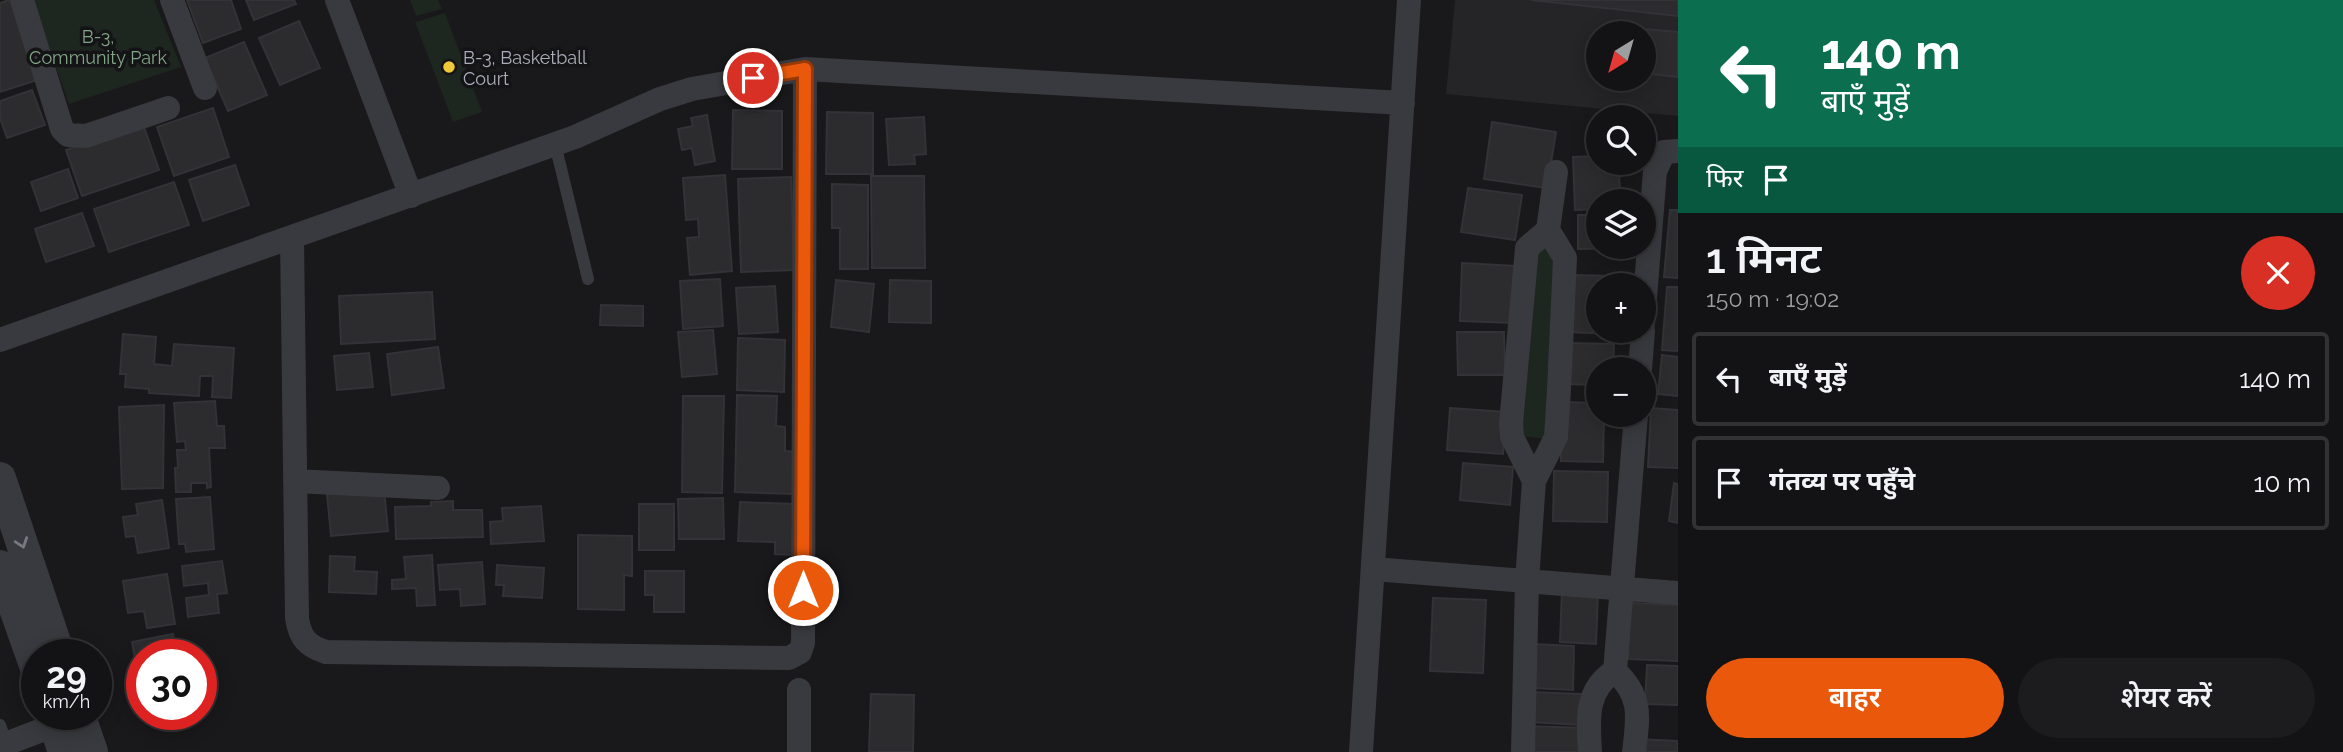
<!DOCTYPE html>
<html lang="hi">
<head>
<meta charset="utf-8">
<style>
  body { margin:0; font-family:Raleway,"Noto Sans Devanagari",sans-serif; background:#1c1b1d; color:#f1f3f6; height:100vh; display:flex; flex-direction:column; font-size:26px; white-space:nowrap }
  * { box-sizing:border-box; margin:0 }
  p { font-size:23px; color:#9d9ea0 }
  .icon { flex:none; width:38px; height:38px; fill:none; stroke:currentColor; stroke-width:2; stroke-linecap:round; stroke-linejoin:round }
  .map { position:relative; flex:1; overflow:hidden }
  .sheet { display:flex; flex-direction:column; background:#131214; width:665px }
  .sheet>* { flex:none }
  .top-card { background:#0b6e4f; color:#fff; overflow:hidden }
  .needle { width:46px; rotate:217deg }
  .tools { position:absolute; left:1586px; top:21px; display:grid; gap:14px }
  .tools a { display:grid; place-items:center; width:70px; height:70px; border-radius:50%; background:#131214; box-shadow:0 4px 18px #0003,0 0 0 2px #323234; font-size:35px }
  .speed { position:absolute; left:21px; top:639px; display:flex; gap:14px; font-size:35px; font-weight:700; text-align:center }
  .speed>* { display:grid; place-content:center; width:91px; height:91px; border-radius:50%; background:#131214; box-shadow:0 4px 18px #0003,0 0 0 2px #323234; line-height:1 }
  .speed small { font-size:18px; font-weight:400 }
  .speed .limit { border:10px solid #d22; background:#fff; color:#111 }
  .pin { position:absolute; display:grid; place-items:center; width:60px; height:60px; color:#fff; margin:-30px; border:4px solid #fff; border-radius:50%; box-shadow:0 2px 7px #0007 }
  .me { position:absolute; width:77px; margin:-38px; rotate:0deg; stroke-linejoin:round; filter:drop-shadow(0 0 5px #0008) }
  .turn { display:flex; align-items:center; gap:24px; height:147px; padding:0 28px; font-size:32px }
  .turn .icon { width:91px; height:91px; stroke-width:2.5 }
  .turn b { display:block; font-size:49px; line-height:60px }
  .then { display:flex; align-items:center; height:66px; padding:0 28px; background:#0003; gap:14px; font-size:26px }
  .round { display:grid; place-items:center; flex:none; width:74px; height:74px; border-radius:37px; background:#1c1b1d }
  .head { display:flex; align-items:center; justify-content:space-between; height:119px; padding:0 28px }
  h1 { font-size:42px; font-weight:600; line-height:52px }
  .button { display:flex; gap:14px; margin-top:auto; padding:14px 28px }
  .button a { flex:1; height:80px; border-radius:42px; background:#ea580c; color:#fff; font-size:28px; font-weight:600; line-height:80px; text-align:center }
  .button a+a { background:#1c1b1d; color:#f1f3f6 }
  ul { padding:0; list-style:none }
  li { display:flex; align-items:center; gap:21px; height:94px; margin:0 14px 10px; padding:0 14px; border:4px solid #323234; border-radius:7px }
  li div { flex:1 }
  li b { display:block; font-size:26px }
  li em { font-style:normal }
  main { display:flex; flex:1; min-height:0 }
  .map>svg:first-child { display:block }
</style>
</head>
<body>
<main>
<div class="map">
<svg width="1678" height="752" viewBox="0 0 1678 752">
  <rect width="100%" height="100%" fill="#19181a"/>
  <!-- built -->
  <path fill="#252427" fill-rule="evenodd" d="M1455,0H1678V116L1446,94ZM1598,33H1643V79H1598Z"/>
  <!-- green -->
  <path fill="#1e2620" d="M32,0H154L181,67L69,104Z
    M410,0H438L442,9L416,16Z
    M445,13L482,112L453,122L415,22Z
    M1540,222L1557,257L1546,439L1514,435Z"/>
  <!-- building -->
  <path fill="#2c2b2e" stroke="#333236" stroke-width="2" d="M9,0H13L40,79L0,92V3Z
    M187,0H231L241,29L203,43Z
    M246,0H294L296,4L254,20Z
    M1531,0H1678V16Z
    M299,21L320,68L280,85L259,38Z
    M1633,28L1678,32V77L1643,73V33H1633Z
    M244,42L267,95L228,111L205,58Z
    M32,90L45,125L7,138L0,118V101Z
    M213,108L229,157L174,176L157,127Z
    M733,110L782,111V169H732Z
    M827,112L873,113V174H826Z
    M707,115L715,161L695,165L692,148L682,150L678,129L693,126L691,118Z
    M924,117L926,154L914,155L915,164L889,165L886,119Z
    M1492,122L1556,132L1547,188L1484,179Z
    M143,124L159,170L82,196L66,150Z
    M1598,156V163H1619L1620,201H1598V209L1575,210L1573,157Z
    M235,165L249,205L203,221L189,180Z
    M68,169L78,198L41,211L31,182Z
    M725,175L732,271L690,275L687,238L699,237L698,219L686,220L683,178Z
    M871,176H924L925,268H872Z
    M791,177L794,270L741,272L738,179Z
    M174,182L189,225L109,252L94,209Z
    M832,184L868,185V269H840V228H832Z
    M1468,188L1522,195L1515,240L1461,232Z
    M1670,210H1678V278L1664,277Z
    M82,213L94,246L46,262L35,229Z
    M1578,215H1598V247L1624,248L1578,249Z
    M1462,263L1516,266L1514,323L1460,321Z
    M1568,275L1615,276V285H1598V331H1614V334L1567,332Z
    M720,279L723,326L683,329L680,281Z
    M836,280L874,284L869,332L831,327Z
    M890,280L931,281V323L889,322Z
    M775,286L778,332L739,334L736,288Z
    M1667,287H1678V351L1662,350Z
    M432,292L435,339L341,344L339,296Z
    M601,305L643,306V326L600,325Z
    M713,330L717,374L682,377L678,332Z
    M1457,332H1504L1505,375H1458Z
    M123,334L156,337L154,364L172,366L174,344L234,348L231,398L212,397L213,376H200L199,396L149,393V389L125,387L126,374H120Z
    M738,338L785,340L784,392L737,390Z
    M1565,343L1614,344L1613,369H1598V385L1564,384Z
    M438,347L444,388L392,395L387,354Z
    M369,353L373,387L337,390L334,356Z
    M1662,355L1678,357V396L1658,394Z
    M737,395L777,396L776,426L785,427V451L795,452L794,494L735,492Z
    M683,396H724L722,493L682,492Z
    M215,401L217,426H224L225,448H209L211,487L207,488V483H191V492H176L175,468H178L177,450H186L185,441L177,442L174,403Z
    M1561,402L1598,403V415H1604L1603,462L1561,461Z
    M164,405L163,488L122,489L119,407Z
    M1450,408L1506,412L1503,454L1447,450Z
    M1651,408L1678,410V468L1648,467Z
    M1463,463L1513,467L1510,505L1460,500Z
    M1554,471L1608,472L1607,522L1553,521Z
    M1674,483L1678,484V523L1669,521Z
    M384,489L388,531L331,536L327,494Z
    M210,497L214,549L186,552L185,544H179L176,499Z
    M723,498L724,539H679L678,499Z
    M162,500L169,548L138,553L135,536L126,537L123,517L138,515L136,504Z
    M453,501V510H482L483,537L396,539L395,507L431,506V502Z
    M740,502L794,504L792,555L775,554V542L738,541Z
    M639,504H674V550H639Z
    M541,506L544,541L491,544L490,522L503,521L502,508Z
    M578,535L632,536V576L624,575V610L578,609Z
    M432,555L435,605L417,606L416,588L392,589V580L406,579L404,557Z
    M330,556L355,557L354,571L377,572L376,594L329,592Z
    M222,561L227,593L217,594L219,613L188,617L186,598L209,595L208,583L184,586L182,566Z
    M482,562L485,604L461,606L460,589L440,590L438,565Z
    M497,565L544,568L542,598L503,596L504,585H496Z
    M645,571H684V612H654V595H645Z
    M167,574L175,624L147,628L144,611L128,613L123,581Z
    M1562,589L1598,591L1596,644L1560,642Z
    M1433,598L1486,600L1483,673L1430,671Z
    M1630,603L1678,605V661L1628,659Z
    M173,634L177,654H142V679L139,680L132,642Z
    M1533,644L1574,646L1573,690L1532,688Z
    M1647,665L1678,666V705L1645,704Z
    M1529,692L1582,694L1581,725L1528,722Z
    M871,694L914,695L913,752H869Z
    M1526,726L1587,728L1586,752H1525Z
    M1637,739L1678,741V752H1636Z"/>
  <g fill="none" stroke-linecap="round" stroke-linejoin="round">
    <!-- service -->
    <path stroke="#393a3f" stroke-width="12" d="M555,144L588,279
      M0,725L8,748"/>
    <!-- minor -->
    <path stroke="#393a3f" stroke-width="24" d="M22,0L62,129L68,135L86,136L168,108
      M172,0L205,88
      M337,0L411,196
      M292,238L297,618C300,638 307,646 326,652L789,658L800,652L803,643L805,69
      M1643,323L1655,171L1664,152L1678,151
      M0,340L575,137L660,99L692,89L805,69L1403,103
      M1640,369L1643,331
      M295,481L438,488
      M1534,481L1512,437L1511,423L1527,248L1548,230
      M1373,569L1678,593
      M1615,671L1636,415
      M1615,671C1643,697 1638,717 1634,752
      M0,746L55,725L70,717
      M799,752V690
      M1361,752L1409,0
      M1523,752L1527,581L1534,481L1556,437L1559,390L1565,258L1548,230L1556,172
      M1590,752C1588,720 1585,689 1615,671"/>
    <!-- tertiary -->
    <path stroke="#393a3f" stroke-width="32" d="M0,478L59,654
      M0,566L37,671
      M51,714L64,752
      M79,714L92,752"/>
  </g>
  <!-- one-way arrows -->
  <defs><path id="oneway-chevron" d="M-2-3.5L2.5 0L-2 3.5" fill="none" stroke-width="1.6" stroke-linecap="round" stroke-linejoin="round" transform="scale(1.75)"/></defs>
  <use stroke="#787a83" href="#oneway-chevron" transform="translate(22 543) rotate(71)"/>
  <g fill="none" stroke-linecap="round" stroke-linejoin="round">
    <defs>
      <path id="route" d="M753,78L805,69L803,590"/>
    </defs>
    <!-- route casing -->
    <use href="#route" stroke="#983908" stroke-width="18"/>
    <!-- route -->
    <use href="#route" stroke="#ea580c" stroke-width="12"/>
  </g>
  <!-- markers -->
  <circle fill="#f0c93a" stroke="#141315" stroke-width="2.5" cx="449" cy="67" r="7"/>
  <g text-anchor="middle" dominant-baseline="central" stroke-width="7" stroke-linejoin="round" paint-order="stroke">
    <!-- park labels -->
    <g font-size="18" fill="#82a588" stroke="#141315">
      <text x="98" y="36">B-3,<tspan x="98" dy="21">Community Park</tspan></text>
    </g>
    <!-- poi labels -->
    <g font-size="18" fill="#abaeba" stroke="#141315" text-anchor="start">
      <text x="463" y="57">B-3, Basketball<tspan x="463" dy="21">Court</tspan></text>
    </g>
  </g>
</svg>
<div class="tools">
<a><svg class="needle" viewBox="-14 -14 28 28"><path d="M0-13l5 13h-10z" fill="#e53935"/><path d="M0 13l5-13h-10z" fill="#9d9ea0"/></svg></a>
<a><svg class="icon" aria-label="search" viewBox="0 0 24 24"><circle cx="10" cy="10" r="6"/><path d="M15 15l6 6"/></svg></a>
<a><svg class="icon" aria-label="layers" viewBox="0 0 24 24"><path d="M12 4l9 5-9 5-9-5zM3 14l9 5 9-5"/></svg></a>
<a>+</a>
<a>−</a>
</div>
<div class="speed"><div>29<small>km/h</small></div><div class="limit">30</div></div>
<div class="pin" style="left:753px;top:78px;background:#d93025"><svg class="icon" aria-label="arrive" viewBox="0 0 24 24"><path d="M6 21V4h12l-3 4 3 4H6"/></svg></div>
<svg class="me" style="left:803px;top:590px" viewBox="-20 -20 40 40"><circle r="17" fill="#ea580c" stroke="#fff" stroke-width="3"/><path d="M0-11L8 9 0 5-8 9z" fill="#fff"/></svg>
</div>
<section class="sheet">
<div class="top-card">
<div class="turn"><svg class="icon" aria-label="left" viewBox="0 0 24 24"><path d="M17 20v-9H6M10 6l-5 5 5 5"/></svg><div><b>140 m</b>बाएँ मुड़ें</div></div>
<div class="then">फिर<svg class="icon" aria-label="arrive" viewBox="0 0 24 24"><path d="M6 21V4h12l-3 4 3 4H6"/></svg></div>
</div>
<div class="head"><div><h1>1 मिनट</h1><p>150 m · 19:02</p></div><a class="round" style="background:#d93025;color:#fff"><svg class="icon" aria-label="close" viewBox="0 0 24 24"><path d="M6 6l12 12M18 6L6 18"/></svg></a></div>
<ul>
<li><svg class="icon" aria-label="left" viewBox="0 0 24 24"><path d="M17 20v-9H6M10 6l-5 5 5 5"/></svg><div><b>बाएँ मुड़ें</b></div><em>140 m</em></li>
<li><svg class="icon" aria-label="arrive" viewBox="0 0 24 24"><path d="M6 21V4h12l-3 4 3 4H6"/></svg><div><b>गंतव्य पर पहुँचे</b></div><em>10 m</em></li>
</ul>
<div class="button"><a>बाहर</a><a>शेयर करें</a></div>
</section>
</main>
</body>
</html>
